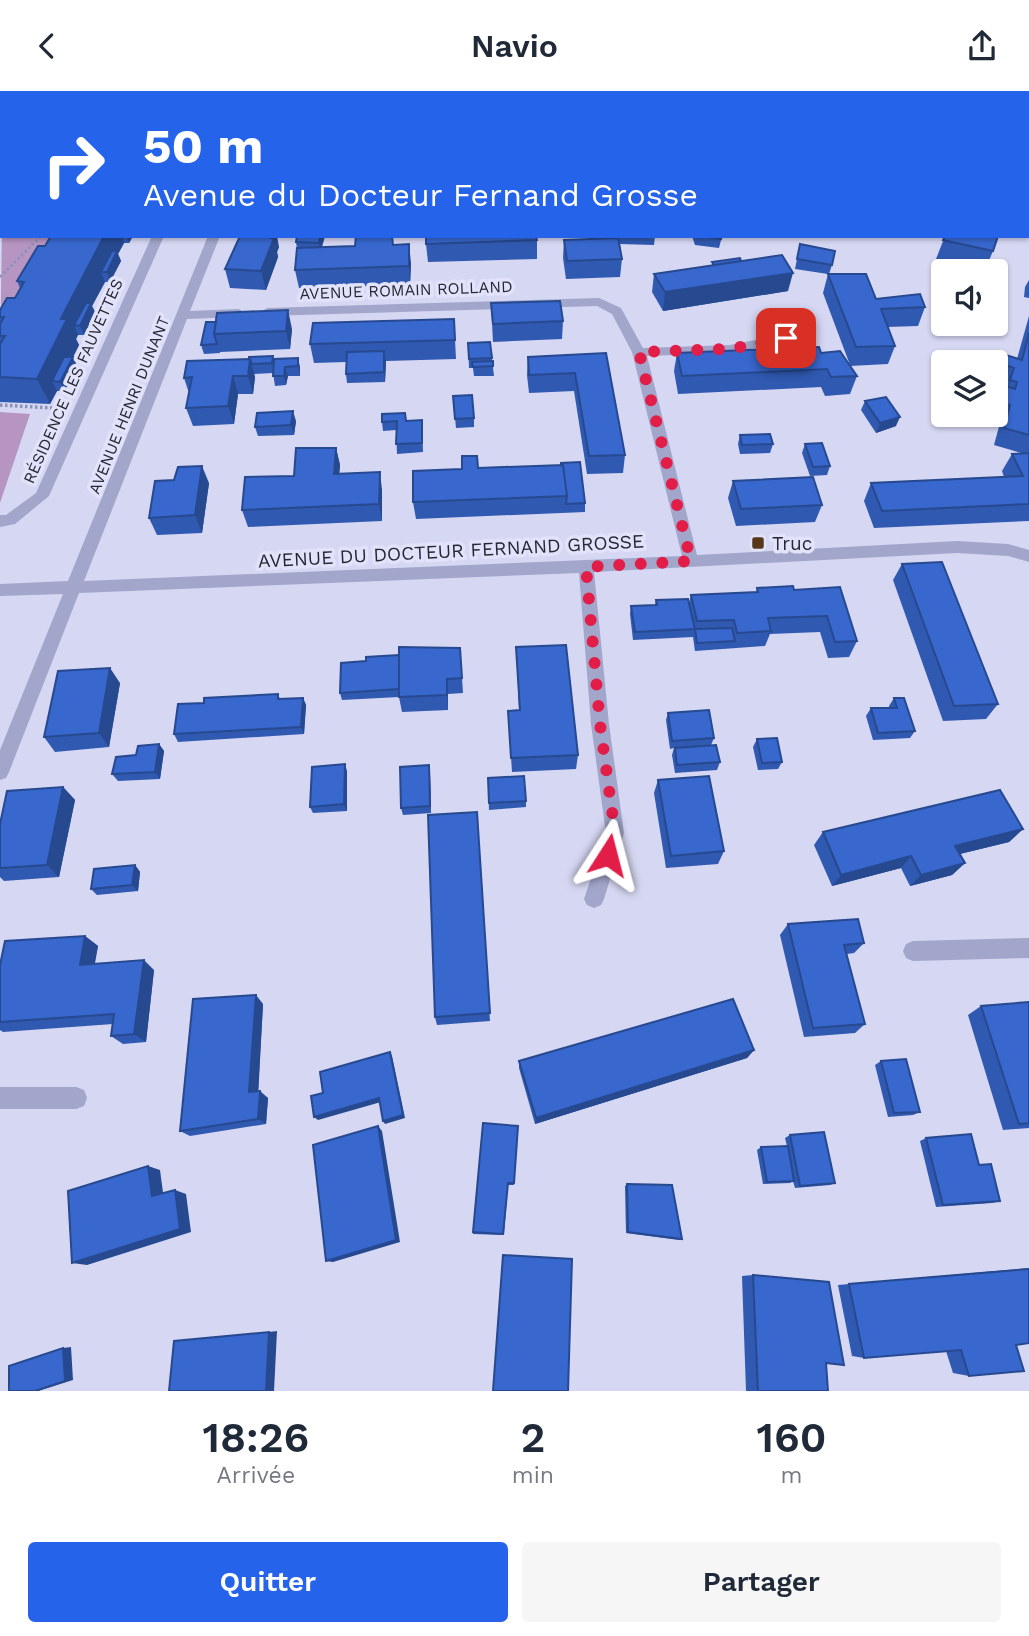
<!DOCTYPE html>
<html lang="fr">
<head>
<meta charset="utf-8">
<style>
  body { margin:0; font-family:"Work Sans",sans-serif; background:#f6f6f7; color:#1f2937; height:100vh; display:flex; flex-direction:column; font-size:26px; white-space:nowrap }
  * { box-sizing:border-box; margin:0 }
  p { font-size:23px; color:#747a83 }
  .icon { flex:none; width:38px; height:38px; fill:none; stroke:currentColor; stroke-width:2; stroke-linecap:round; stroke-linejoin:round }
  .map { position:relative; height:1300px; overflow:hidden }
  .details { display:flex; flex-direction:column; background:#fff; flex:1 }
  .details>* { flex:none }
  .guide { position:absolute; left:0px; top:0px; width:1029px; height:147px; box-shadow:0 2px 5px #0004; background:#2563eb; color:#fff; overflow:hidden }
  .buttons { position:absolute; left:931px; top:168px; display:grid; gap:14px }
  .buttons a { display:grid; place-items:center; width:77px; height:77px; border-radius:7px; background:#fff; box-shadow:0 2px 5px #0004; font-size:35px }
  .pin { position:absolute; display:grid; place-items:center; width:60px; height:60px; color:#fff; margin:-30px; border-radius:14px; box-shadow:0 4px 10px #0006 }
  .me { position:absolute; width:77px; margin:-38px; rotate:9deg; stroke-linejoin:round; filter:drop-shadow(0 0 5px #0008) }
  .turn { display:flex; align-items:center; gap:24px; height:147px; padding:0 28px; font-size:32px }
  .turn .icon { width:91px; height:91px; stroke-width:2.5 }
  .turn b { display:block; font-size:49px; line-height:60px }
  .eta { display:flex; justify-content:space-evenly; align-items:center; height:119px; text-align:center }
  .eta b { font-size:42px; font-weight:600; line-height:49px }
  .primary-button { display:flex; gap:14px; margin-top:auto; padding:14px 28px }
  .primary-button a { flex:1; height:80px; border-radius:7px; background:#2563eb; color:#fff; font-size:28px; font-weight:600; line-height:80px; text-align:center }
  .primary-button a+a { background:#f6f6f7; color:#1f2937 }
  header { display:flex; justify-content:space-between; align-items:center; height:91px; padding:0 28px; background:#fff; font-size:32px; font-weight:600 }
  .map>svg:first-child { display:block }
</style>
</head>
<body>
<header><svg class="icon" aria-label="back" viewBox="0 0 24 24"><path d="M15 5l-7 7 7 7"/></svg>Navio<svg class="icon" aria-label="share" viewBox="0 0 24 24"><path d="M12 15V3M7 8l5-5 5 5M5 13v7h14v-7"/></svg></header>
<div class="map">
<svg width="1029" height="1300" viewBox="0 0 1029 1300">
  <rect width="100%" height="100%" fill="#d6d7f2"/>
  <!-- green -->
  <path fill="#b795c2" d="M29,0H1029V44L1027,2H27Z
    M2,137V145H67L0,270Z
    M0,321L30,323L0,412Z"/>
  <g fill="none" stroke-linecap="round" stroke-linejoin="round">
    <!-- path-far1 -->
    <path stroke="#8c91b6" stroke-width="2.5" stroke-dasharray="2.5 2.5" stroke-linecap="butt" d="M757,2L759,0
      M0,5L2,0
      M0,186L41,145"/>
    <!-- path -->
    <path stroke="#8c91b6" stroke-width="3.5" stroke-dasharray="2.5 2.5" stroke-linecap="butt" d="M0,314L52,317"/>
    <!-- service -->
    <path fill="#a1a6ca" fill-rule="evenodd" d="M152,145H164L49,405L15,433L0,436V424H6L36,402Z"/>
    <!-- minor -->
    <path fill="#a1a6ca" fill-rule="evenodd" d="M208,145H220L190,220L239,218L245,222L239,226L187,228L84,490L682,465L632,261L612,223L597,215L267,225L261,221L267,217L599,207L621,217L643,257L730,254L786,243L792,247L786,251L730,262L647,265L697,464L957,450L1008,453L1029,459V471L1008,465L957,462L594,481L609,633L624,742L604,808L601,814L594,817L587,814L584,808L606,742L591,633L579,482L79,502L9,681L6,687L0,689V659L63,503L0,505V493L68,490Z
      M1029,847V867L913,870L906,867L903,860L906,853L913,850Z
      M0,996H76L84,999L87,1007L84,1015L76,1018H0Z"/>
  </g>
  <!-- wall -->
  <path fill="#3059b1" d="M945,0H1029V44H1027V2H946Z
    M1029,100V130L1027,129V104Z
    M50,145H133L129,152H124L118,163L121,170L110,191H105L92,215L95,221L84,244H78L76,248L79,254L73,266L77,275L65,300H57L50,313L0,311V219L15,207L20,197L17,190L45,155Z
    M325,145L322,156L355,155L373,146L393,154L411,172L410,194L299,197L295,179L297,158L296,151Z
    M618,145H655L654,154L620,153L622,168L620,186L566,188L563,167L564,149L618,147Z
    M692,145H722L719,157L695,154Z
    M945,145L993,160L985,179L936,168Z
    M537,149V168L428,171L426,153Z
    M800,153L832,174L829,183L876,208L925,216L918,235L887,236L895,255L888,273L850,275L857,285L850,303L825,305L821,296L678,303L674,280L677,262H821L850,274L823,202L828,183L795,178Z
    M279,156L277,161L278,166L266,199L230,197L225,178Z
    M741,170L788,200L663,220L652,201L654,183L712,174V171Z
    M941,175L943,180V191L937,190V185Z
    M1029,189V207L1024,206L1025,196Z
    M491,212L563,230L562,248L493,251Z
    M1029,225V430L874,437L864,410L871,392L1004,386L1002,380L1012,363L1021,362L994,354L1000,332L979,326L980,324H996V282L1006,264L1017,268Z
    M454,228L456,268L386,270L385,291L347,292L346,283V271L314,272L310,253Z
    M206,231L292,238L290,258L220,261V262L204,263L201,254Z
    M490,251L494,285H474L473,277H469L468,252Z
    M572,264L625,364L623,382L587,383L574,300L529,302L527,284L528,266Z
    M273,265L274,270L298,267L300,277V285H288L286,294L275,295L273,282L254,283L255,286L253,303H238L234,333L193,335L186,317L189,302L184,287L249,268Z
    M453,305L474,327V336L456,337Z
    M865,310L896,335L876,342L861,319Z
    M422,329L423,361L397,363L396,339L383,340L382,331Z
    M296,330L294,344L258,345L255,336Z
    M740,344L773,353L770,362L740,363L738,353Z
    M805,353L830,375L827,384L810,385L802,362Z
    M336,357L340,374L339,383L382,399V430L248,436L242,419Z
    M560,374L585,412V421L416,428L413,411L478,377Z
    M733,390L822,414L815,431L736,435L728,407Z
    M209,392L202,442L157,444L149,427Z
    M902,473L998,613L986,628L943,630L893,489Z
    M840,496L857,550L849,566L828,567L820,541L770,543L765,555L695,560L693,546L633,549L630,523L631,515L655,514L656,509L689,512L691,504L756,501L757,497L794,499Z
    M516,556L578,664L576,678L512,681L508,620L519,619Z
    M460,557L463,602L448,603V619L402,621L399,606L342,609L340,602L399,564Z
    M120,592L109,656L55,661L44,646Z
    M278,603L280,608L303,607L306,614L304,643L178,651L174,643L204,612Z
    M894,607L915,640L910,647L873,649L866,625L871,617H889V615Z
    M668,622L714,647L711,654L720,671L717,679L675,682L672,664L674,657L670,658L666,629Z
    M757,648L782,671L778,678L758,679L753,656Z
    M159,653L164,660L160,688L118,690L112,683Z
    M345,673L347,681V720L313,722L310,716Z
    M430,681L431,722L403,724L401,717Z
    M488,687L526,710V716L489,719Z
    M658,689L724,760L718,773L666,777L654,702Z
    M63,696L75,709L59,786L4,790L0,786V733Z
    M477,721L490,930L437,934L435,926Z
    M1023,738L1009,751L960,763L965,772L952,784L910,795L901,777L832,795L814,754L823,741Z
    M135,774L140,781L138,800L97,804L91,798Z
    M788,833L864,852L854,862L847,863L865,933L855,942L804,946L780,844Z
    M85,845L98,855L94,873L154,879L146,951L123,953L111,945L113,933L3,941L0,939V874Z
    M1029,911V1037L1003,1039L968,924L981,915Z
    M263,913L258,1000L268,1007L266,1033L190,1045L180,1040Z
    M754,959L747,967L535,1033L519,977V970Z
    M881,970L920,1021L913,1024L888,1026L875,974Z
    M518,1035L514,1094H508L504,1144L473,1143V1141Z
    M790,1044L835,1092L830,1094L795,1097L793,1090L790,1092L763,1093L757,1059L761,1056L787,1055L785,1047Z
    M926,1047L979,1074L1000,1110L992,1112L936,1116L920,1050Z
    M627,1093L682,1148L679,1149L626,1142L625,1095Z
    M1029,1177L1016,1254L969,1285L953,1282L946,1260L864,1267L852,1265L838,1194Z
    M753,1184L828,1300H746L742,1185Z"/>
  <!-- shaded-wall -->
  <path fill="#274990" d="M73,0H85L86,2H70Z
    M0,87H2V124H0Z
    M104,145H122L124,152L118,163L121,170L110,191L107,181H101L105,191L92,215L95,221L84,244L80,235L74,234L78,244L76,248L79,254L73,266L77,275L65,300L60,291L52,290L57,300L50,313L37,288L61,228Z
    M127,145H133L129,152Z
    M272,145H277L279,156L277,161L278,166L266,199L261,180Z
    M320,145H325L320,161L319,152Z
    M409,153L411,172L410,194L409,175Z
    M793,182L788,200L663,220L665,201Z
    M288,219L292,238L290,258L286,240Z
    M384,260L386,270L385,291L384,281Z
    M298,267L300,277V285L298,275Z
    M250,268L255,286L253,303L248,285Z
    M285,276L288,285L286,294L284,285Z
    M233,285L238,303L234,333L228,315Z
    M293,320L296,330L294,344L291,334Z
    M900,326L896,335L876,342L880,332Z
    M336,357L340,374L338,401L334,383Z
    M202,375L209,392L202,442L195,424Z
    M380,381L382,399V430L379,413Z
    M110,577L120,592L109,656L99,642Z
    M447,588L448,603V619L447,604Z
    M303,607L306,614L304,643L301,636Z
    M159,653L164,660L160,688L155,681Z
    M345,673L347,681V720L344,713Z
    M429,674L430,681L431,722L430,715Z
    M63,696L75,709L59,786L47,774Z
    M1023,738L1009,751L943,767L955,755Z
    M911,765L901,777L832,795L841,784Z
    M965,772L952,784L910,795L921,784Z
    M135,774L140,781L138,800L132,794Z
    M85,845L98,855L93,884L80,874Z
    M144,869L154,879L146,951L134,943Z
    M256,904L263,913L258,1007L249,1001Z
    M754,959L747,967L535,1033L536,1027Z
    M390,961L392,965L405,1027L385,1033L383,1030Z
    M260,1000L268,1007L266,1033L258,1028Z
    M379,1007L381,1011L318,1029L314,1026Z
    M378,1035L382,1040L400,1151L333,1171L326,1170Z
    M148,1075L160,1079L164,1109L152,1105Z
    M175,1099L186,1103L191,1141L87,1174L72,1172Z
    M277,1240L274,1300H266L269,1241Z
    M71,1256L73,1289L38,1300H35L63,1257Z"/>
  <!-- building -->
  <path fill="#3868ce" stroke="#274990" stroke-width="2" d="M42,0H73L70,2H39Z
    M969,0H1029V18H1027V2H970Z
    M0,55H2V87H0Z
    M51,145H104L66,218L61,228H67L37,288L0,286V253L5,245H0V233L4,226H0V219L7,207H15L24,191L17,190L38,155H45Z
    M240,145H272L271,147H274L261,180L225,178Z
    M297,145H320L319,152L296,151Z
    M356,145H392L393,154L409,153V175L295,179L297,157L355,155Z
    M426,145H536L537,149L426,153Z
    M704,145H722L721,148Z
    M945,145H998L993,160L943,149Z
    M618,147L622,168L567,170L564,149Z
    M800,153L835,160L832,174L797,168Z
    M112,160H117L107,181H101Z
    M782,164L793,182L665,201L654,183Z
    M740,167L741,170L714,174L712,171Z
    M941,175L956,177V180H940Z
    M828,183H866L876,208L920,203L925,216L881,218L895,255L856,256Z
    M560,210L563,230L493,233L491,212Z
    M86,212H91L80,235L74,234Z
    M288,219L286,240L214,243L217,222Z
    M454,228L455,249L310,253L313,232Z
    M206,231H216L214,243L217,253L201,254Z
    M1029,242V344L1004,337L1010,314L996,310V292L1015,298L1017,291L1010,289L1014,277L1003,273L1006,264L1022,269Z
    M490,251L492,267L469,268L468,252Z
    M819,256L821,262L840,260L857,285L831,286L827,278L682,285L677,262Z
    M384,260V281L346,283L347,261Z
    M606,262L625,364L589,365L575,282L529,284L528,266Z
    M273,265L272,272L252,273L250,268H249V266Z
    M64,266H73L60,291L52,290Z
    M298,267V275L285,276L284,285H273L274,268Z
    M250,268L248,285H233L228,315L186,317L192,286L184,287L187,270Z
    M493,270V275L473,276L472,271Z
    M472,304L474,327L455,328L453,305Z
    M886,306L900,326L880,332L865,310Z
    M293,320L291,334L255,336L257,322Z
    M405,322L406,330L422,329V352L396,353L397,330L382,331V323Z
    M770,343L773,353L742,354L740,344Z
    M822,352L830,375L813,376L805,353Z
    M296,357H336L334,383L380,381L379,413L242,419L245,386L294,385Z
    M1029,362V413L882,420L871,392L1023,385L1012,363Z
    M462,365H477L478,377L563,374L567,405L413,411V380L462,378Z
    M580,371L585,412L566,413L567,405L563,374H561V372Z
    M202,375L195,424L149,427L155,390L174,389L178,376Z
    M813,386L822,414L741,418L733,390Z
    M942,471L998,613L954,615L902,473Z
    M793,495L794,499L840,496L857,550L835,551L827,525L768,527L771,540L737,542L734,529L697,530L691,504L758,501L757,497Z
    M688,508L695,538L635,541L631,515L657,514L656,509Z
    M732,537L735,550L697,552L695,538Z
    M566,554L578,664L511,667L508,620L520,619L516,556Z
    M399,556L460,557L462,587L447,588V604L399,606Z
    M399,564V598L340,602L341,572L366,570V566Z
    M110,577L99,642L44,646L58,580Z
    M278,603V608L303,607L301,636L174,643L178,613L204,612V607Z
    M894,607H904L915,640L878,642L871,617H897Z
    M709,619L714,647L672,650L668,622Z
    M777,647L782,671L762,672L757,648Z
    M159,653L155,681L112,683L116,666L136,664L138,655Z
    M716,654L720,671L677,674L675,657Z
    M345,673L344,713L310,716L312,676Z
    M429,674L430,715L401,717L400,676Z
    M524,685L526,710L489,712L488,687Z
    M709,685L724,760L671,765L658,689Z
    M63,696L47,774L0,777V733L7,700Z
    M1000,699L1023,738L955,755L965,772L921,784L911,765L841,784L823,741Z
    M477,721L490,922L435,926L428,724Z
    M135,774L132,794L91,798L94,778Z
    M858,828L864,852L844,854L865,933L813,937L788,833Z
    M85,845L80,874L144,869L134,943L111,945L114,923L0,931V874L5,850Z
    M256,904L249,1001L260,1000L258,1028L180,1040L193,908Z
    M733,908L754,959L536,1027L519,970Z
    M1029,911V1032L1019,1033L981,915Z
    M390,961L403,1024L383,1030L379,1007L314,1026L311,1005L323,1002L320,981Z
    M906,968L920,1021L894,1022L881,970Z
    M483,1032L518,1035L514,1092H508L503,1143L473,1141Z
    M378,1035L396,1149L326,1170L313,1054Z
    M824,1041L835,1092L800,1095L790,1044Z
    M971,1043L979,1074L991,1073L1000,1110L943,1114L926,1047Z
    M788,1055L794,1090L767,1091L761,1056Z
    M148,1075L152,1105L175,1099L180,1138L72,1172L68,1100Z
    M627,1093L672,1094L682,1148L628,1141Z
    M503,1164L572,1168L568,1300H493Z
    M1029,1178V1252L1016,1254L1024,1280L969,1285L961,1259L864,1267L849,1193Z
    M753,1184L829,1191L844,1274L826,1272L828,1300H758Z
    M269,1241L266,1300H169L174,1250Z
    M63,1257L65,1290L35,1300H9V1275Z"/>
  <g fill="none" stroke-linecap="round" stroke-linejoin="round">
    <!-- route -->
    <path stroke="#e11d48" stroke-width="12" stroke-dasharray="0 21.6" d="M608,764L615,742L600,633L586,476L691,470L639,261L730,258L786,247"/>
  </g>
  <!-- markers -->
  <rect fill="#583818" stroke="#e2e3fa" stroke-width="2.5" x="751" y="445" width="14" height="14" rx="3.5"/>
  <g text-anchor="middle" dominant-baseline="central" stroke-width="7" stroke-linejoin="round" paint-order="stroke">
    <!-- far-street labels -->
    <g font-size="16" fill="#252834" stroke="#e2e3fa">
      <text transform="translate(406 199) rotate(-2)">AVENUE ROMAIN ROLLAND</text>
      <text transform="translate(73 290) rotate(-66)">RÉSIDENCE LES FAUVETTES</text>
      <text transform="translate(129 314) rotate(-68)">AVENUE HENRI DUNANT</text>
    </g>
    <!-- poi labels -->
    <g font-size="19" fill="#252834" stroke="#e2e3fa" text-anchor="start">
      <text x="772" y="452">Truc</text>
    </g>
    <!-- street labels -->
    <g font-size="19" fill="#252834" stroke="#e2e3fa">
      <text transform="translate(451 460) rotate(-3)">AVENUE DU DOCTEUR FERNAND GROSSE</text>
    </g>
  </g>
</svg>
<div class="buttons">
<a><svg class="icon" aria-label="sound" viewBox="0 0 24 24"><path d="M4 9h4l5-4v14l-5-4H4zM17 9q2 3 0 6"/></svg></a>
<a><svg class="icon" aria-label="layers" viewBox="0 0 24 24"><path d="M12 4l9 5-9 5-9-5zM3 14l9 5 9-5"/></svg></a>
</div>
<div class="pin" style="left:786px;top:247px;background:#d93025"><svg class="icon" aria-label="arrive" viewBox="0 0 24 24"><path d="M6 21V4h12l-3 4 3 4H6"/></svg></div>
<svg class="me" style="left:608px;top:764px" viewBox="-20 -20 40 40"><path d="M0-17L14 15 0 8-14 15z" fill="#e11d48" stroke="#fff" stroke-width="4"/></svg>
<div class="guide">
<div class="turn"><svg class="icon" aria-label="right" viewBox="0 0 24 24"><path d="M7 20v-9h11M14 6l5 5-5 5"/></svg><div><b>50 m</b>Avenue du Docteur Fernand Grosse</div></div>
</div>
</div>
<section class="details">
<div class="eta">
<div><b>18:26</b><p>Arrivée</p></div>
<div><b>2</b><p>min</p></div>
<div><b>160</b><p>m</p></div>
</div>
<div class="primary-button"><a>Quitter</a><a>Partager</a></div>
</section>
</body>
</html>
